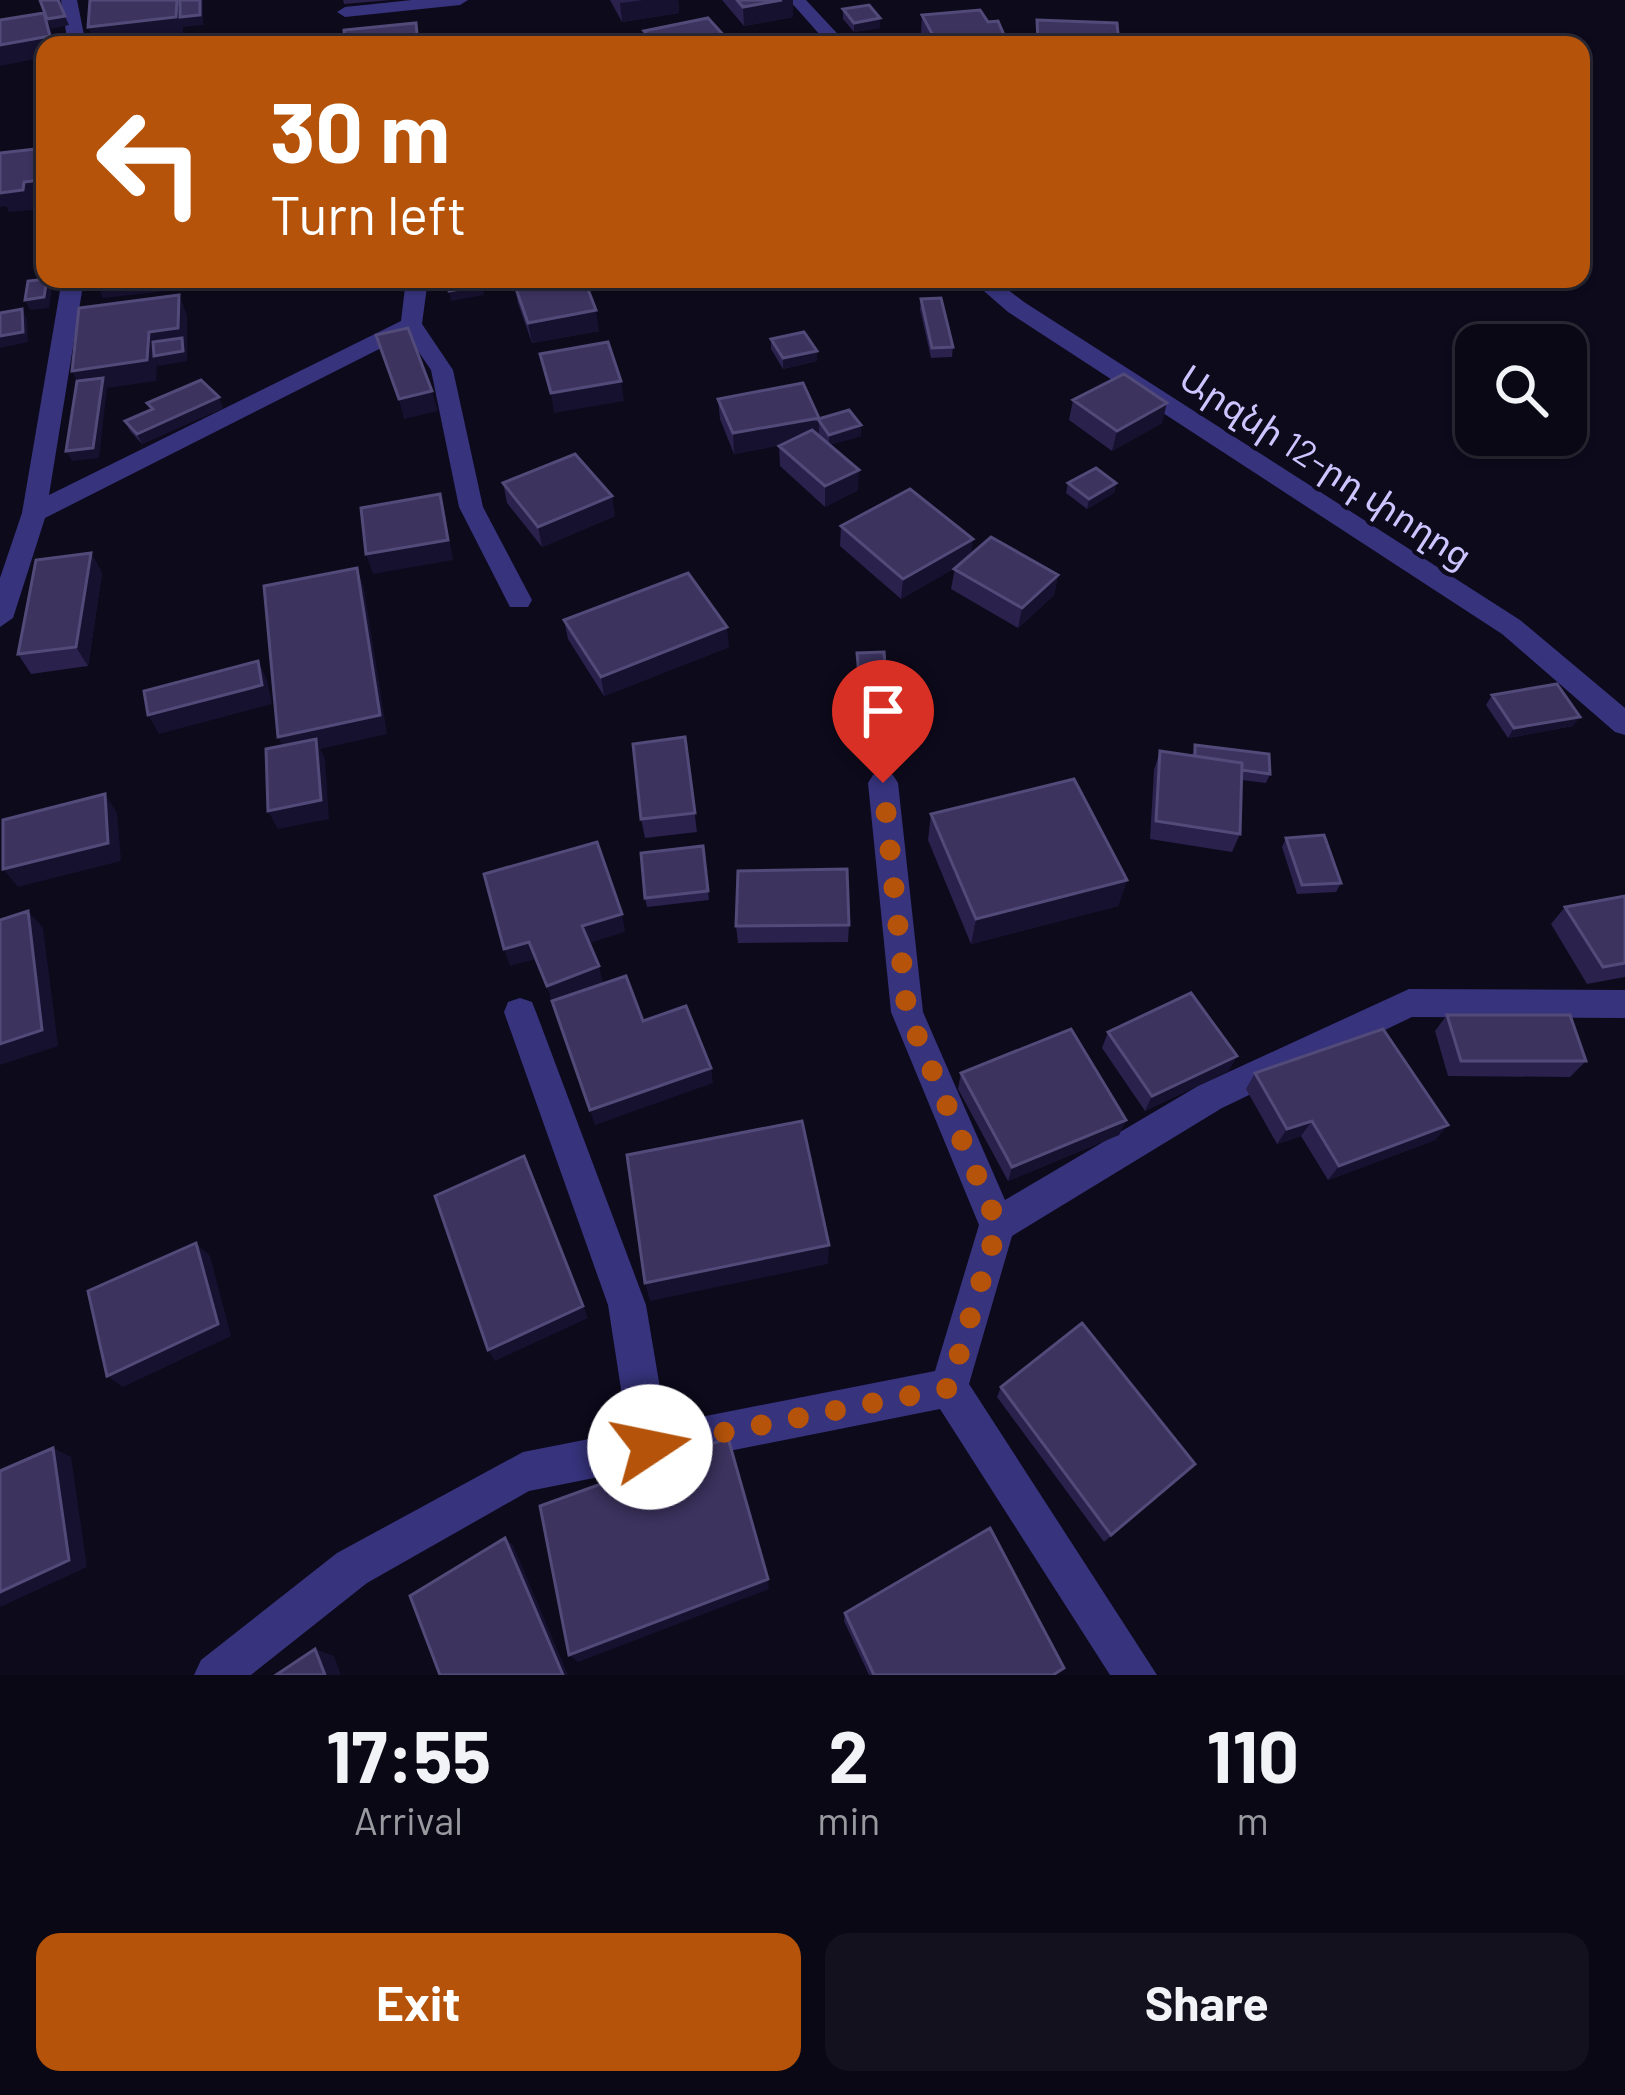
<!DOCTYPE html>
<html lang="en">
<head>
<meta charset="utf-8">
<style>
  body { margin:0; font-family:Barlow,"Noto Sans Armenian",sans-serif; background:#13111e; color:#f1f3f6; height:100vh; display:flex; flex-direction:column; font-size:45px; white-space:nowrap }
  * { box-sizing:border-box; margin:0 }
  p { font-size:39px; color:#999aa0 }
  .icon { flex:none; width:66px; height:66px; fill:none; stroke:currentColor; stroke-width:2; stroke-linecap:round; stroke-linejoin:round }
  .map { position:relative; height:1675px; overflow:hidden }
  .drawer { display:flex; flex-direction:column; background:#0a0815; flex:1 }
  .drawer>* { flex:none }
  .banner { position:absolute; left:36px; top:36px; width:1554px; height:252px; border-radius:24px; box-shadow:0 3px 9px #0004,0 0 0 3px #2a2934; background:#b45309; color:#fff; overflow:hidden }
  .tools { position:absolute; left:1455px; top:324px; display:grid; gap:24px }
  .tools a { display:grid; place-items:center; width:132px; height:132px; border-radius:24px; background:#0a0815; box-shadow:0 3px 9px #0004,0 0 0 3px #2a2934; font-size:60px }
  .pin { position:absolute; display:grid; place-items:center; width:102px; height:102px; color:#fff; margin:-123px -51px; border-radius:50% 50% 50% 0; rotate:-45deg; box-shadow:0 0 12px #0007 }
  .pin .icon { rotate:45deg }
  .me { position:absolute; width:132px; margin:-66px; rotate:79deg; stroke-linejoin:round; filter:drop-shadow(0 0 9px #0008) }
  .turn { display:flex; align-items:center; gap:42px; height:252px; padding:0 36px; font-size:54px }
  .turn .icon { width:156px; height:156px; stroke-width:2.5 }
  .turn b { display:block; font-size:84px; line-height:102px }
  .eta { display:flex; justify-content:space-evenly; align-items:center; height:204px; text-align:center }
  .eta b { font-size:72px; font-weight:700; line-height:84px }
  .primary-button { display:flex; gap:24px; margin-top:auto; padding:24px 36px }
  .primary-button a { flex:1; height:138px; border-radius:24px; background:#b45309; color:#fff; font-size:48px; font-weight:700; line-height:138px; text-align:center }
  .primary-button a+a { background:#13111e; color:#f1f3f6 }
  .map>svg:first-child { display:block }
</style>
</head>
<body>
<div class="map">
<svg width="1625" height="1675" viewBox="0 0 1625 1675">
  <rect width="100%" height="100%" fill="#0d0a1c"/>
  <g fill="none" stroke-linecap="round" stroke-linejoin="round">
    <!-- service -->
    <path fill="#37337d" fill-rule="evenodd" d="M412,0H468L460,5L345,17L337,12L345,7Z
      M520,998L532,1002L536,1012L646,1305L670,1447L664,1461L650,1467L636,1461L630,1447L608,1305L504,1012L508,1002Z"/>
    <!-- minor -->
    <path fill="#37337d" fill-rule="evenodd" d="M61,0H77L86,45H68Z
      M789,0H806L848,45H829Z
      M62,279H84L49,495L401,321L406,279H428L422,324L453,370L483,507L532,600L528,607H510L459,507L431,370L407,335L45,518L13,618L0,627V578L22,513Z
      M970,279H994L1024,302L1520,620L1625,708V735L1615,732L1502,634L1008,312Z
      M883,772L893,775L898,783L923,1012L1005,1200L1198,1086L1409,989L1625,990V1018L1412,1017L1222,1108L1012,1236L969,1384L1157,1675H1110L940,1409L529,1491L367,1583L251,1675H194L201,1660L337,1553L523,1452L935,1371L979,1225L891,1012L868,783L873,775Z"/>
  </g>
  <!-- wall -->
  <path fill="#2a214c" d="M343,0H391L344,4Z
    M610,0H678L679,13L622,22Z
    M722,0H793V17L744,26Z
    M843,9L880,28L854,32L843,19Z
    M922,15L988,22L1007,42V45H888L924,40L921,34Z
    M1037,20L1117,23L1119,45H1035Z
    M644,31L728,40L729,45H645Z
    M514,283L599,331L532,343L518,303Z
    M921,299L953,347L952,357L931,358L920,309Z
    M771,339L817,351V361L783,369L771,349Z
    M718,399L861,425V436L829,445L858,490L825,507L780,466L779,446L781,445L734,454L720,419Z
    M1073,400L1162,423L1112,451L1069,420Z
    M147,403L223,408L142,444L130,431L125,421L150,410Z
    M503,483L615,516L542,547L507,503Z
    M1068,483H1116L1114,493L1087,509L1066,493Z
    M841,526L1058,575L1054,595L1018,628L951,589L955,568L901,599L840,546Z
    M91,553L102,573L88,666L31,674L18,654Z
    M564,620L729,647L604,696L568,639Z
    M857,653L892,734L891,744L863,745Z
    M1492,695L1573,726L1508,738L1486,705Z
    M685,737L697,832L645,838L641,819Z
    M1195,745L1270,774L1266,783L1241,780L1240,834L1232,852L1150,839L1154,770L1160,751L1192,756Z
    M931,814L1127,880L1118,906L971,944L928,840Z
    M1286,838L1341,883L1336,892L1297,894L1282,847Z
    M703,846L709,900L647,907L645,898Z
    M1625,896V977L1587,984L1551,924L1565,907Z
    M849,925L848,942L738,943L736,926Z
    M1447,1015L1586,1061L1570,1077L1448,1076L1435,1031Z
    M1108,1032L1237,1056L1228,1071L1145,1111L1102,1048Z
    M961,1073L1126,1120L1119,1135L1008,1181L958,1089Z
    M1255,1073L1448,1125L1435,1140L1328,1180L1301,1136L1277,1144L1246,1089Z
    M1001,1387L1186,1473L1104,1542L997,1397Z
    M845,1613L1054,1675H869L844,1621Z"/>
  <!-- shaded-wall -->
  <path fill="#171130" d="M177,0H203V25L183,27V36L95,45L88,27Z
    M643,0H678L679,13L622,22L620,3Z
    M782,0H793V17L744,26L743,7Z
    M44,13L56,45H45V57L0,66V45Z
    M65,16L69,25L51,29L47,19Z
    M880,18V28L854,32V23Z
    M728,40L729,45H703Z
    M45,148V201L33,202V210L9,212L6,206L0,207V186L24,182Z
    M47,279L52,289L49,308L30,310L25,300Z
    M94,279H185L184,289L103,298Z
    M482,285L484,295L451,301L449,291Z
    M179,295L187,315V361L158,366L157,364L156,381L107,388L99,458L72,461L66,451L82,391L72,371L149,332Z
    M22,309L27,319L28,342L0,348V336Z
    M596,310L599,331L532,343L528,323Z
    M817,351V361L783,369V358Z
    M621,381L624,401L554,413L551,393Z
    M432,391L438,411L404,419L399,399Z
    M219,397L223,408L142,444L137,434Z
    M1167,403L1162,423L1112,451L1117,431Z
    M819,418V438L734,454L733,433Z
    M861,425V436L829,445V435Z
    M859,470L858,490L825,507V486Z
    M1116,483L1114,493L1087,509L1089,499Z
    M440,494L445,514L453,560L373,574L366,554Z
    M612,496L615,516L542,547L538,527Z
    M973,539L971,559L901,599L903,579Z
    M91,553L102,573L88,666L76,647Z
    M357,568L364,588L387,734L320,749L325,758L329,819L278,829L268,811L288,756L278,737Z
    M1058,575L1054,595L1018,628L1022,608Z
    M727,627L729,647L604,696L601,677Z
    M258,661L267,680L272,704L159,734L148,715Z
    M1580,717L1573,726L1508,738L1514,728Z
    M105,794L117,813L121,861L18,887L3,869Z
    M1127,880L1118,906L971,944L976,919Z
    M28,911L43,928L58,1046L0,1065V1044Z
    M622,914L625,932L586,944L582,926Z
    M529,942L535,959L510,966L504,949Z
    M599,966L603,983L552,1003L547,986Z
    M1237,1056L1228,1071L1145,1111L1152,1096Z
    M711,1068L713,1083L595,1125L590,1110Z
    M1126,1120L1119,1135L1008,1181L1012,1167Z
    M1312,1121L1301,1136L1277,1144L1287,1129Z
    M1448,1125L1435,1140L1328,1180L1339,1166Z
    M531,1170L588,1318L495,1361L488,1350Z
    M196,1243L210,1256L231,1336L123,1387L107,1376Z
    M829,1245L828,1264L650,1301L645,1283Z
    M53,1448L71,1457L87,1567L0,1607V1592Z
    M505,1538L513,1545L568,1675H563Z
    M768,1579L769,1589L578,1662L569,1655Z
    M315,1649L334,1656L341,1675H325Z"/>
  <!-- building -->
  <path fill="#3c335f" stroke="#524a78" stroke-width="3" d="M40,0H58L65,16L47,19Z
    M90,0H177L176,17L88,27Z
    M180,0H200V15L180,17Z
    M737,0H782L743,7Z
    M869,5L880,18L854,23L843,9Z
    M980,10L988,22L998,21L1007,42L970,45H889L888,43L935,39L922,15Z
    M44,13L50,36L0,45V20Z
    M708,18L728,40L703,45H656L644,31Z
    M1037,20L1117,23L1119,44L1038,41Z
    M416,23L418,45H345L344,30Z
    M45,148L41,180L24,182L23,190L0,193V153Z
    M47,279L44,297L25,300L28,281Z
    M445,279H480L482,285L449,291Z
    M537,279H584L596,310L528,323L514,283Z
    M179,295L178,328L149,332L147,360L72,371L79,308Z
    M941,298L953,347L932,348L921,299Z
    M22,309L23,332L0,336V313Z
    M408,328L432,391L399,399L376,335Z
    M804,332L817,351L783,358L771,339Z
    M182,338L183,351L154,356L153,342Z
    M608,342L621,381L551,393L540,354Z
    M1124,374L1167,403L1117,431L1073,400Z
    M103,378L93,448L66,451L77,381Z
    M201,380L219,397L137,434L125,421L153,409L147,403Z
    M803,383L819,418L733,433L718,399Z
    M849,410L861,425L829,435L818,419Z
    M812,430L859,470L825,486L779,446Z
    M575,454L612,496L538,527L503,483Z
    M1096,468L1116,483L1089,499L1068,483Z
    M910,489L973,539L903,579L841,526Z
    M440,494L448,540L366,554L361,508Z
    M991,537L1058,575L1022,608L954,569Z
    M91,553L76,647L18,654L36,560Z
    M357,568L380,715L278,737L264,586Z
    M688,573L727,627L601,677L564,620Z
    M884,652L892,734L864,735L857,653Z
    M258,661L262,685L148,715L144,691Z
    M1557,684L1580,717L1514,728L1492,695Z
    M685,737L695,813L641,819L633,744Z
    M316,739L321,800L268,811L266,749Z
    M1195,745L1269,754L1270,774L1242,770V763L1195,756Z
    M1160,751L1242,763L1240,834L1156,821Z
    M1074,779L1127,880L976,919L931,814Z
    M105,794L108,843L3,869V820Z
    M1324,835L1341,883L1302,885L1286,838Z
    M597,842L622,914L582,926L599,966L547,986L529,942L504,949L484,874Z
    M703,846L708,891L645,898L641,853Z
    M847,869L849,925L736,926L738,871Z
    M1625,896V963L1603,967L1565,907Z
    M28,911L42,1030L0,1044V920Z
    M626,976L643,1021L686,1006L711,1068L590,1110L552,1001Z
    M1191,993L1237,1056L1152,1096L1108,1032Z
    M1447,1015H1570L1586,1061H1461Z
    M1071,1029L1126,1120L1012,1167L961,1073Z
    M1383,1029L1448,1125L1339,1166L1312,1121L1287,1129L1255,1073Z
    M802,1121L829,1245L645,1283L627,1155Z
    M524,1156L583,1306L488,1350L435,1196Z
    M196,1243L218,1324L107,1376L88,1291Z
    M1082,1323L1195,1464L1111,1535L1001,1387Z
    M728,1438L768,1579L569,1655L540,1506Z
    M53,1448L69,1560L0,1592V1471Z
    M990,1528L1064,1668L1053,1675H874L845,1613Z
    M505,1538L563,1675H440L410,1596Z
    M315,1649L325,1675H276Z"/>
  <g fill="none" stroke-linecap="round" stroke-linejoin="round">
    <!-- route -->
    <path stroke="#b45309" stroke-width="21" stroke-dasharray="0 37.8" d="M650,1447L949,1388L998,1225L907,1012L883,783"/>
  </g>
  <g text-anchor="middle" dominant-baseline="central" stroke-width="9" stroke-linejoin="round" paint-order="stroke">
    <!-- street labels -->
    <g font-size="36" fill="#cdc5ff" stroke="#0d0a1c">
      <text transform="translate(1327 465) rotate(33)">Արզնի 12-րդ փողոց</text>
    </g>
  </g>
</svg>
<div class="tools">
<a><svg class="icon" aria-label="search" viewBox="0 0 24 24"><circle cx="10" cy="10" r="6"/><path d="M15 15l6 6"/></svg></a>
</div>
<div class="pin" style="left:883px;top:783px;background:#d93025"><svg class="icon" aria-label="arrive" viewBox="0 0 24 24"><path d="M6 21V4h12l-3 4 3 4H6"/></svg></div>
<svg class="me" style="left:650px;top:1447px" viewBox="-20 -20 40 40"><circle r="19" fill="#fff"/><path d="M0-13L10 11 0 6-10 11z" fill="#b45309"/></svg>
<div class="banner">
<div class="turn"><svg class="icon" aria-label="left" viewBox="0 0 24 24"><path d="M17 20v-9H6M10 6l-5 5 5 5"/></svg><div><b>30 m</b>Turn left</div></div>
</div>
</div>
<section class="drawer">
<div class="eta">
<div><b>17:55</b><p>Arrival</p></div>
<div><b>2</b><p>min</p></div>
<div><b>110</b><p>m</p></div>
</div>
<div class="primary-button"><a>Exit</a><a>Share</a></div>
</section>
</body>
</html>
